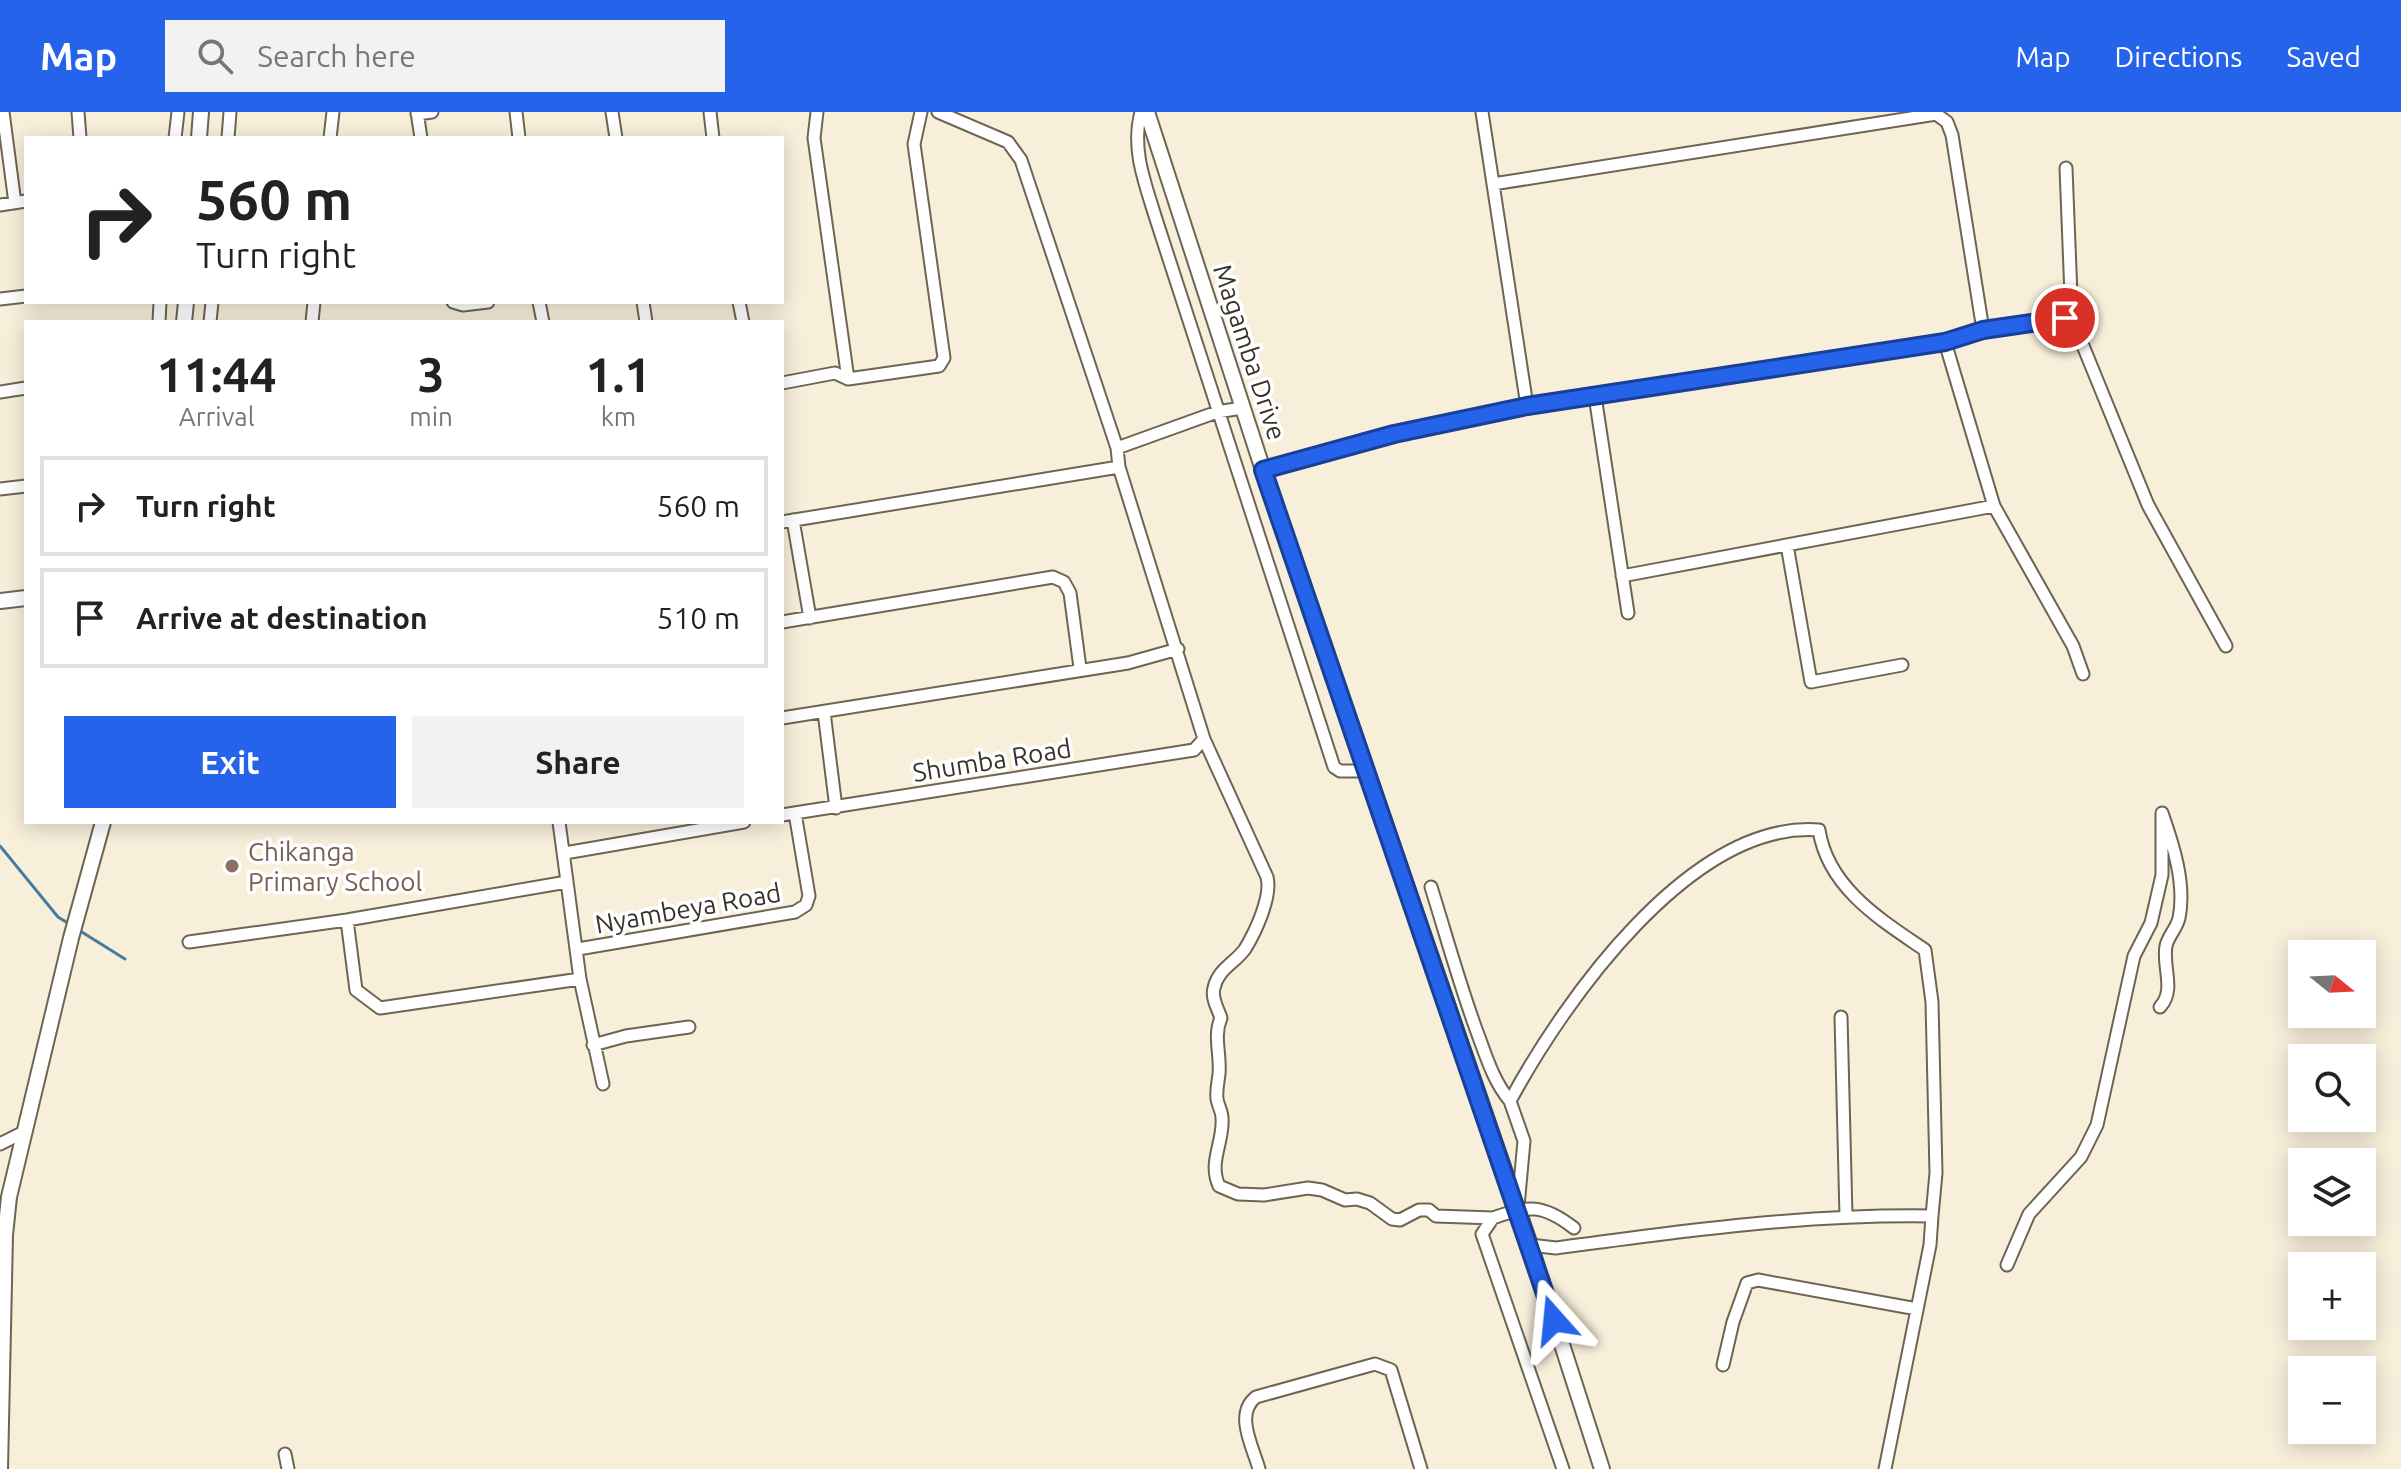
<!DOCTYPE html>
<html lang="en">
<head>
<meta charset="utf-8">
<style>
  body { margin:0; font-family:Ubuntu,sans-serif; background:#f2f2f2; color:#222; height:100vh; display:flex; flex-direction:column; font-size:30px; white-space:nowrap }
  * { box-sizing:border-box; margin:0 }
  p { font-size:26px; color:#767676 }
  .icon { flex:none; width:44px; height:44px; fill:none; stroke:currentColor; stroke-width:2; stroke-linecap:round; stroke-linejoin:round }
  .map { position:relative; flex:1; overflow:hidden }
  .sheet { position:absolute; left:24px; top:208px; width:760px; height:504px; display:flex; flex-direction:column; background:#fff; border-radius:0px; box-shadow:0 4px 20px #0003 }
  .sheet>* { flex:none }
  .guide { position:absolute; left:24px; top:24px; width:760px; height:168px; border-radius:0px; box-shadow:0 4px 20px #0003; background:#fff; color:#222; overflow:hidden }
  .needle { width:52px; rotate:108deg }
  .tools { position:absolute; left:2288px; top:828px; display:grid; gap:16px }
  .tools a { display:grid; place-items:center; width:88px; height:88px; border-radius:0px; background:#fff; box-shadow:0 4px 20px #0003; font-size:40px }
  .pin { position:absolute; display:grid; place-items:center; width:68px; height:68px; color:#fff; margin:-34px; border:4px solid #fff; border-radius:50%; box-shadow:0 2px 8px #0007 }
  .me { position:absolute; width:88px; margin:-44px; rotate:342deg; stroke-linejoin:round; filter:drop-shadow(0 0 6px #0008) }
  .turn { display:flex; align-items:center; gap:28px; height:168px; padding:0 40px; font-size:36px }
  .turn .icon { width:104px; height:104px; stroke-width:2.5 }
  .turn b { display:block; font-size:56px; line-height:68px }
  .eta { display:flex; justify-content:space-evenly; align-items:center; height:136px; text-align:center }
  .eta b { font-size:48px; font-weight:700; line-height:56px }
  .cta { display:flex; gap:16px; margin-top:auto; padding:16px 40px }
  .cta a { flex:1; height:92px; border-radius:0px; background:#2563eb; color:#fff; font-size:32px; font-weight:700; line-height:92px; text-align:center }
  .cta a+a { background:#f2f2f2; color:#222 }
  ul { padding:0; list-style:none }
  li { display:flex; align-items:center; gap:24px; height:100px; margin:0 16px 12px; padding:0 24px; border:4px solid #e0e0e0; border-radius:0px }
  li div { flex:1 }
  li b { display:block; font-size:30px }
  li em { font-style:normal }
  header { display:flex; align-items:center; gap:48px; box-sizing:border-box; height:112px; padding:0 40px; background:#2563eb; color:#fff }
  header strong { font-size:38px }
  nav { display:flex; gap:44px; margin-inline-start:auto; font-size:28px }
  .search { width:560px; height:72px; background:#f2f2f2; display:flex; align-items:center; gap:20px; box-sizing:border-box; padding:0 28px; border-radius:0px; color:#767676; font-size:30px }
  .map>svg:first-child { display:block }
</style>
</head>
<body>
<header>
<strong>Map</strong>
<div class="search"><svg class="icon" aria-label="search" viewBox="0 0 24 24"><circle cx="10" cy="10" r="6"/><path d="M15 15l6 6"/></svg>Search here</div>
<nav><a>Map</a><a>Directions</a><a>Saved</a></nav>
</header>
<div class="map">
<svg width="2401" height="1357" viewBox="0 0 2401 1357">
  <rect width="100%" height="100%" fill="#f8efdb"/>
  <g fill="none" stroke-linecap="round" stroke-linejoin="round">
    <!-- stream -->
    <path stroke="#447c9f" stroke-width="3" d="M0,734L58,805L71,813
      M77,817L125,847"/>
    <defs>
      <path id="minor" d="M3,0L15,91
        M78,0L80,26
        M417,0L421,26
        M516,0L519,26
        M612,0L616,26
        M710,0L713,26
        M817,0L814,26L848,267
        M938,0L1008,30L1021,48L1117,336L1119,355L1204,627L1267,765C1272,784 1256,819 1245,837C1235,851 1218,857 1214,876C1211,886 1218,897 1221,906C1213,924 1221,943 1219,962C1218,971 1216,978 1217,987C1218,994 1222,999 1222,1006C1224,1030 1208,1050 1219,1074L1238,1082L1264,1083L1308,1076L1322,1078L1345,1088L1357,1087L1370,1091L1392,1107L1400,1108L1419,1098H1429L1436,1104L1493,1106
        M1141,0C1131,37 1145,71 1156,107L1334,655L1340,659H1367
        M1482,0L1527,294
        M417,2L432,0
        M175,26L178,0
        M228,26L230,0
        M330,26L333,0
        M2066,56L2072,209
        M1493,72L1936,2L1947,10L1952,23L1983,218
        M0,93L26,89
        M0,187L26,184
        M453,190L463,193L488,190
        M539,190L543,210
        M643,190L646,210
        M739,190L743,210
        M159,210L160,190
        M210,210L212,190
        M312,210L314,190
        M782,271L835,261L848,267L939,254L944,246L914,32L921,0
        M0,280L26,276
        M1595,284L1628,501
        M1117,336L1217,300L1242,296
        M1263,358L1394,322L1527,294L1945,230L1983,218L2065,206L2072,209L2077,219L2148,393L2226,534
        M0,377L26,374
        M1994,394L2073,534L2083,562
        M793,408L810,506
        M782,410L1119,355
        M1787,433L1811,570L1902,553
        M1622,464L1994,394L1945,230
        M782,510L1053,465L1064,470L1070,481L1080,556
        M824,600L836,696
        M782,606L1128,551L1178,537
        M782,703L1194,638L1204,627
        M559,710L580,867L603,972
        M565,741L744,710
        M1431,775C1447,826 1461,878 1480,928C1488,950 1495,971 1510,989
        M347,808L356,878L380,896L580,867
        M189,830L347,808L567,770
        M578,837L795,800L806,793L809,784L795,701
        M1841,905L1846,1104
        M593,933L626,924L689,915
        M0,1032L22,1021
        M1518,1094L1524,1029L1510,989C1564,889 1691,708 1819,718C1828,776 1881,808 1925,838L1932,890L1936,1061L1932,1104
        M1530,1133L1556,1136C1681,1119 1805,1102 1932,1104L1930,1133L1885,1357
        M2007,1153L2029,1102L2081,1045L2097,1013L2134,844L2151,811L2162,763V701C2173,732 2186,772 2179,806C2177,816 2168,824 2166,834C2162,855 2176,878 2160,895
        M1723,1253L1733,1210L1747,1171L1758,1168L1917,1197
        M285,1342L288,1357
        M1259,1357C1253,1335 1234,1302 1256,1285L1375,1252L1391,1258L1421,1357
        M1563,1357L1482,1122L1493,1106C1529,1093 1543,1092 1574,1116"/>
      <path id="tertiary" d="M1147,0L1263,358L1530,1133L1602,1357
        M199,26L201,0
        M184,210L186,190
        M0,489L26,486
        M0,1357L5,1123L9,1085L71,826L103,710"/>
    </defs>
    <!-- minor casing -->
    <use href="#minor" stroke="#6d6553" stroke-width="15"/>
    <!-- tertiary casing -->
    <use href="#tertiary" stroke="#6d6553" stroke-width="18"/>
    <!-- minor -->
    <use href="#minor" stroke="#fff" stroke-width="11"/>
    <!-- tertiary -->
    <use href="#tertiary" stroke="#fff" stroke-width="14"/>
  </g>
  <g fill="none" stroke-linecap="round" stroke-linejoin="round">
    <defs>
      <path id="route" d="M1554,1208L1263,358L1394,322L1527,294L1945,230L1983,218L2065,206"/>
    </defs>
    <!-- route casing -->
    <use href="#route" stroke="#184099" stroke-width="20"/>
    <!-- route -->
    <use href="#route" stroke="#2563eb" stroke-width="14"/>
  </g>
  <!-- markers -->
  <circle fill="#8d6e63" stroke="#fff" stroke-width="3" cx="232" cy="754" r="8"/>
  <g text-anchor="middle" dominant-baseline="central" stroke-width="7" stroke-linejoin="round" paint-order="stroke">
    <!-- street labels -->
    <g font-size="26" fill="#37332b" stroke="#fff">
      <text transform="translate(1250 240) rotate(72)">Magamba Drive</text>
      <text transform="translate(992 648) rotate(-9)">Shumba Road</text>
      <text transform="translate(688 796) rotate(-10)">Nyambeya Road</text>
    </g>
    <!-- education labels -->
    <g font-size="26" fill="#785e54" stroke="#fff" text-anchor="start">
      <text x="248" y="739">Chikanga<tspan x="248" dy="30">Primary School</tspan></text>
    </g>
  </g>
</svg>
<div class="tools">
<a><svg class="needle" viewBox="-14 -14 28 28"><path d="M0-13l5 13h-10z" fill="#e53935"/><path d="M0 13l5-13h-10z" fill="#767676"/></svg></a>
<a><svg class="icon" aria-label="search" viewBox="0 0 24 24"><circle cx="10" cy="10" r="6"/><path d="M15 15l6 6"/></svg></a>
<a><svg class="icon" aria-label="layers" viewBox="0 0 24 24"><path d="M12 4l9 5-9 5-9-5zM3 14l9 5 9-5"/></svg></a>
<a>+</a>
<a>−</a>
</div>
<div class="pin" style="left:2065px;top:206px;background:#d93025"><svg class="icon" aria-label="arrive" viewBox="0 0 24 24"><path d="M6 21V4h12l-3 4 3 4H6"/></svg></div>
<svg class="me" style="left:1554px;top:1208px" viewBox="-20 -20 40 40"><path d="M0-17L14 15 0 8-14 15z" fill="#2563eb" stroke="#fff" stroke-width="4"/></svg>
<div class="guide">
<div class="turn"><svg class="icon" aria-label="right" viewBox="0 0 24 24"><path d="M7 20v-9h11M14 6l5 5-5 5"/></svg><div><b>560 m</b>Turn right</div></div>
</div>
<section class="sheet">
<div class="eta">
<div><b>11:44</b><p>Arrival</p></div>
<div><b>3</b><p>min</p></div>
<div><b>1.1</b><p>km</p></div>
</div>
<ul>
<li><svg class="icon" aria-label="right" viewBox="0 0 24 24"><path d="M7 20v-9h11M14 6l5 5-5 5"/></svg><div><b>Turn right</b></div><em>560 m</em></li>
<li><svg class="icon" aria-label="arrive" viewBox="0 0 24 24"><path d="M6 21V4h12l-3 4 3 4H6"/></svg><div><b>Arrive at destination</b></div><em>510 m</em></li>
</ul>
<div class="cta"><a>Exit</a><a>Share</a></div>
</section>
</div>
</body>
</html>
